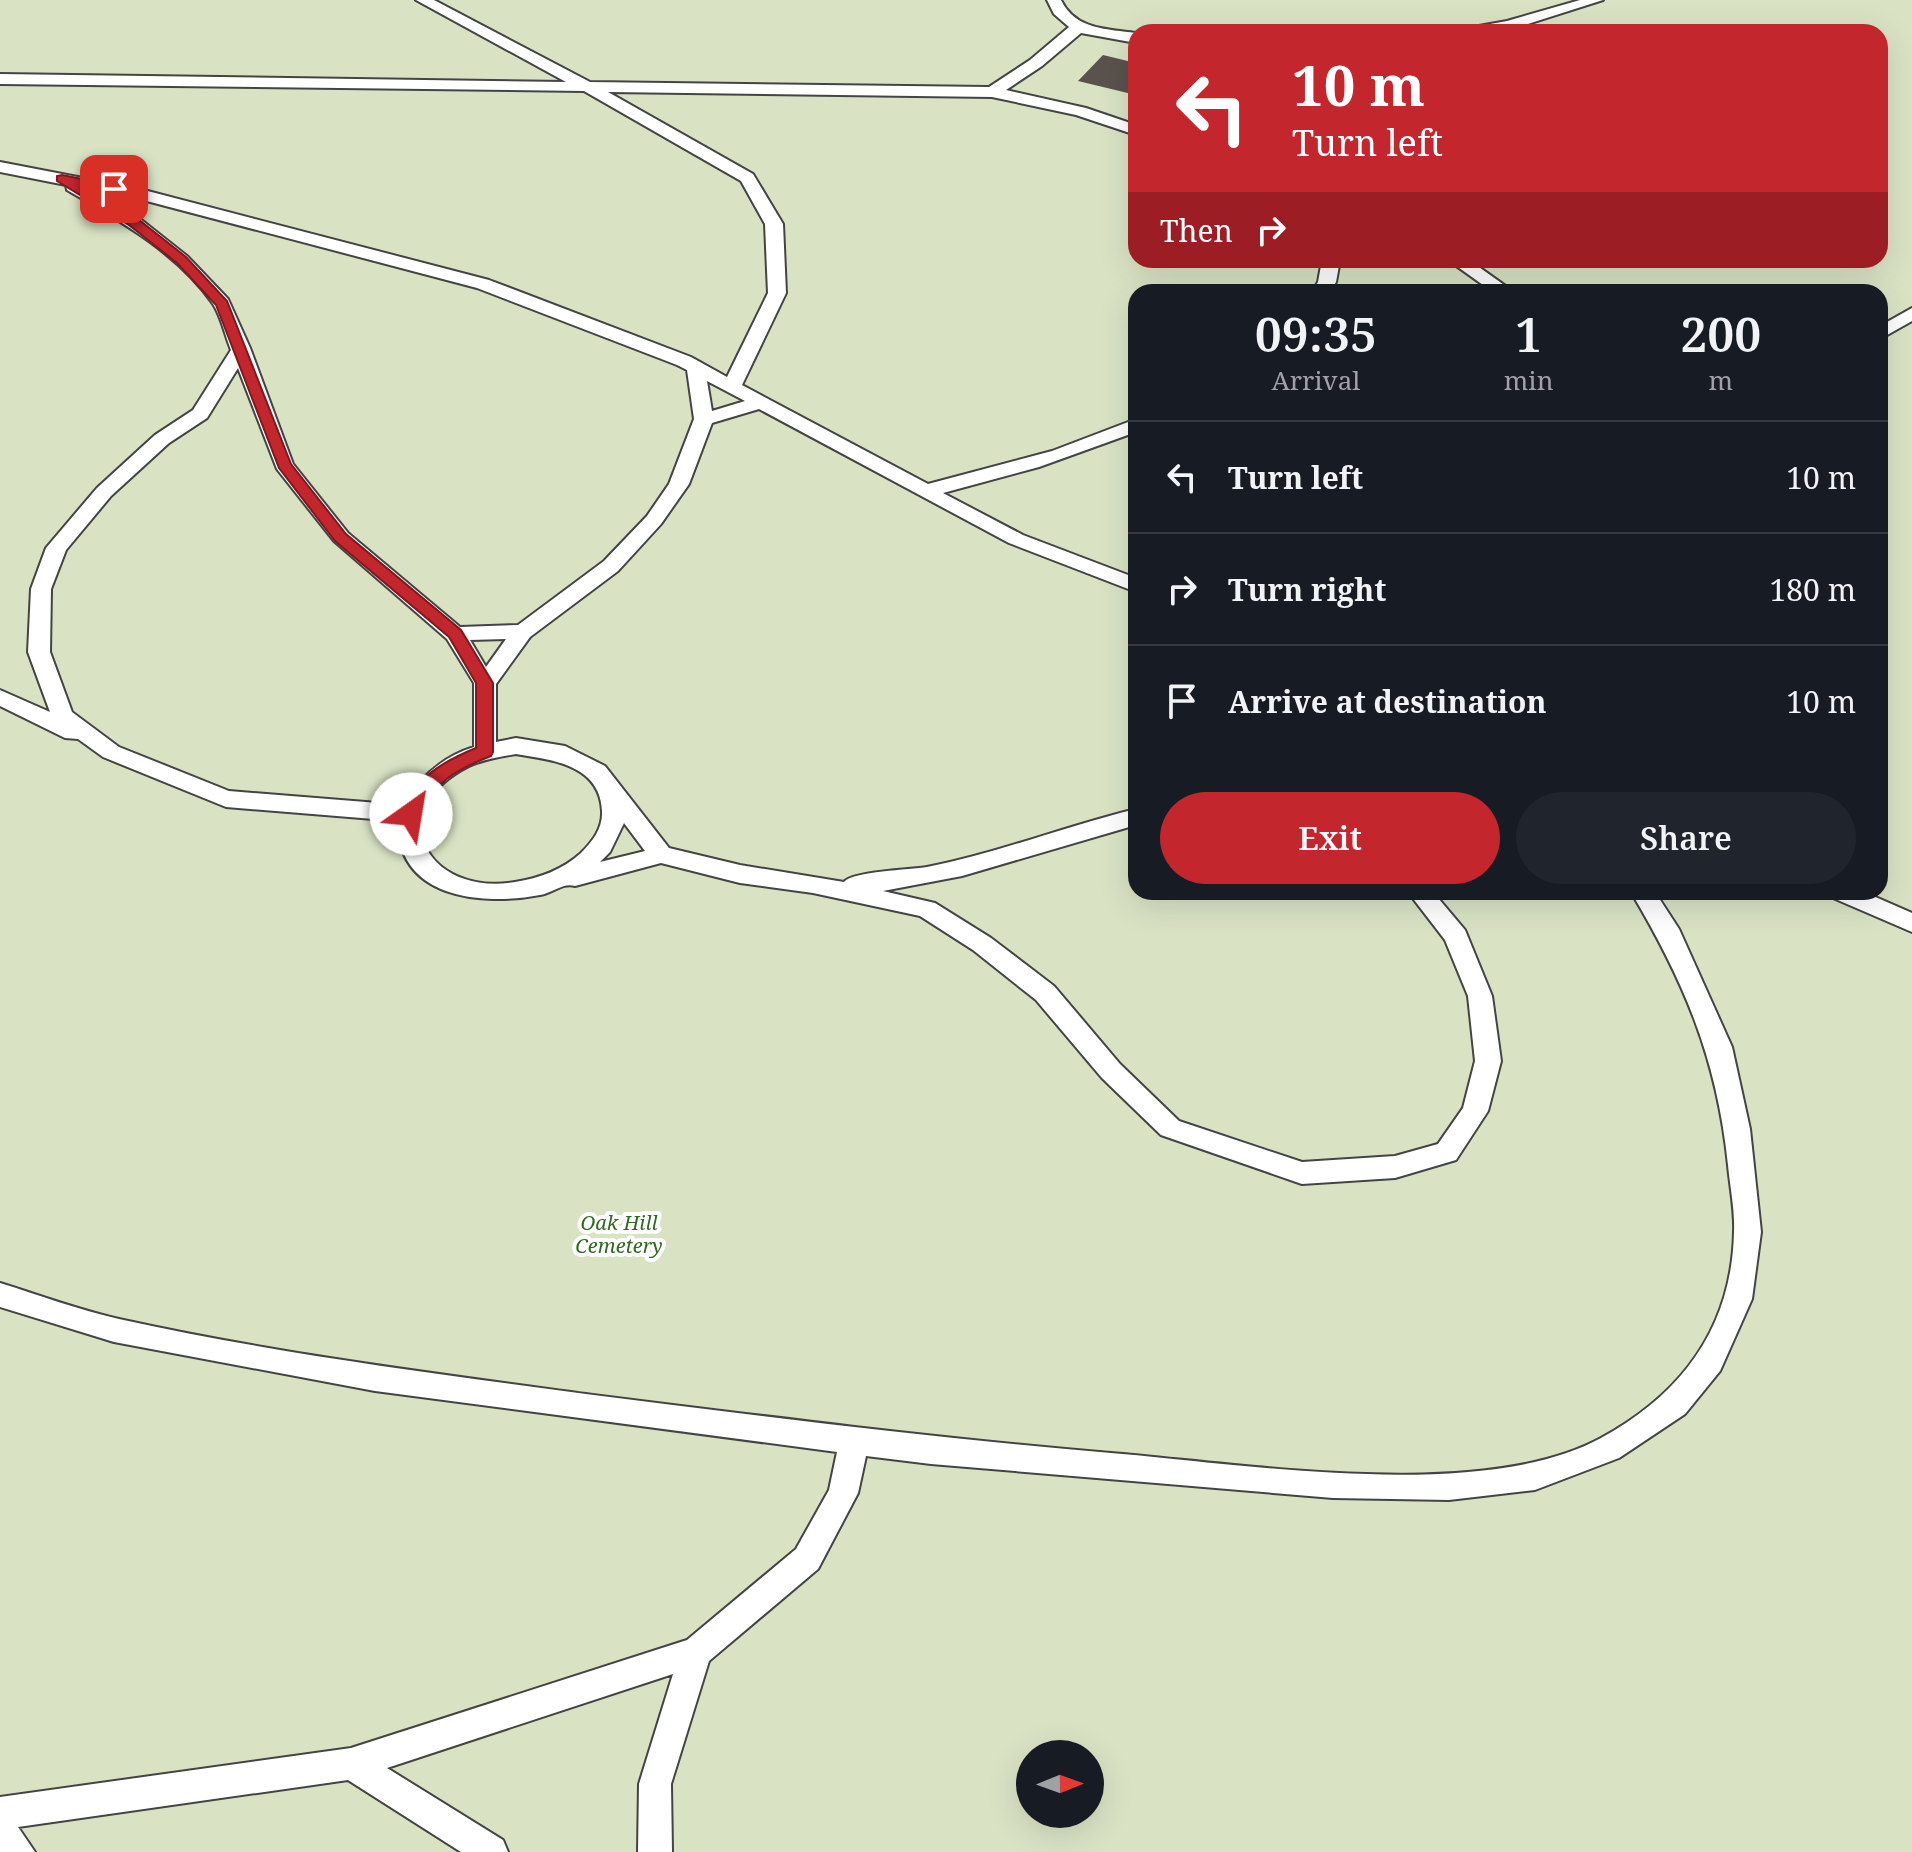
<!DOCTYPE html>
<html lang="en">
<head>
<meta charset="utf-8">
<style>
  body { margin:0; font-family:"Noto Serif",serif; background:#20242c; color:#f1f3f6; height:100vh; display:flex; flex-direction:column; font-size:30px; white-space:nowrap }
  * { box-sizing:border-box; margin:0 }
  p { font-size:26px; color:#9ea1a6 }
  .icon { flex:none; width:44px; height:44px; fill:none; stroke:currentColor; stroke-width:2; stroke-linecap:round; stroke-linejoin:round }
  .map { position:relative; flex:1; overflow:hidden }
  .panel { position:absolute; left:1128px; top:284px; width:760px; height:616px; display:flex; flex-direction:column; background:#171b24; border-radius:24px; box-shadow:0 8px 32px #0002 }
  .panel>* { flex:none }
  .banner { position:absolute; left:1128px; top:24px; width:760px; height:244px; border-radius:24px; box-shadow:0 8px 32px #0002; background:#c4262e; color:#fff; overflow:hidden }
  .needle { width:52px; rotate:89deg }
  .tools { position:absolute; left:1016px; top:1740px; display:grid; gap:16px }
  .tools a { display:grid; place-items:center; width:88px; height:88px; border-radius:50%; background:#171b24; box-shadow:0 8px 32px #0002; font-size:40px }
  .pin { position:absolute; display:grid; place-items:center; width:68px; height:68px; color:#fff; margin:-34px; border-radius:16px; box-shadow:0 4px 12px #0006 }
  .me { position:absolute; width:88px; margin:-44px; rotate:32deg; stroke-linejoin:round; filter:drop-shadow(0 0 6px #0008) }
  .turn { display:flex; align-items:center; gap:28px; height:168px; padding:0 32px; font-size:36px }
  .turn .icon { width:104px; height:104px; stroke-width:2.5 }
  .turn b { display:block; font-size:56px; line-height:68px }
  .then { display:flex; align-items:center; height:76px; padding:0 32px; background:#0003; gap:16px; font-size:30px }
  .eta { display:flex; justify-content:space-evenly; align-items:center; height:136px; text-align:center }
  .eta b { font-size:48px; font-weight:600; line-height:56px }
  .cta { display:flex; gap:16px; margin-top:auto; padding:16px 32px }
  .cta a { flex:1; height:92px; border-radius:48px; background:#c4262e; color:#fff; font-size:32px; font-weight:600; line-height:92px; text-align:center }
  .cta a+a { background:#20242c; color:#f1f3f6 }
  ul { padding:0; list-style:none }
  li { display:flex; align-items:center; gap:24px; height:112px; padding:0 32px; border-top:2px solid #363941 }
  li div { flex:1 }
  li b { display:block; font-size:30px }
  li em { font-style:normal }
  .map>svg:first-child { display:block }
</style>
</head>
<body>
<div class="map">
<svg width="1912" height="1852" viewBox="0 0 1912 1852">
  <rect width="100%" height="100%" fill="#fffdf5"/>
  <!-- cemetery -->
  <path fill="#d9e3c4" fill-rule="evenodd" d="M0,0H1912V1852H0ZM1136,32H1880V260H1136ZM1136,292H1880V892H1136ZM1030,1754H1090V1814H1030Z"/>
  <!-- building -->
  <path fill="#5a524d" d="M1103,55L1136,63V95L1078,81Z"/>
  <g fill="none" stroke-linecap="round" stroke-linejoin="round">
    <defs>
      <path id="service" d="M416,0H434L590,82L989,87L1030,60L1069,27L1054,14L1047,0H1061C1075,30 1108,29 1136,33V43L1081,33L1042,66L1006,90L1086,108L1136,125V135L1076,115L992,97L608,92L753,174L783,224L786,293L742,385L928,484L1052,451L1136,419V432L1039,467L943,493L1023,535L1136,578V592L1009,543L759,409L712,423L689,484L661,524L618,571L530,637L496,684V742L516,738L565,746L605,766L669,848L740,865L844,882C853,871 910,870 927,867C998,853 1066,826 1136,809V825L962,876L883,891L935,903L991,938L1054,986L1120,1064L1179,1121L1302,1162L1395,1156L1438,1144L1463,1108L1475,1061L1468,996L1445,940L1408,892H1433L1465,930L1492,996L1501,1061L1488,1111L1456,1160L1395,1178L1302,1184L1161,1135L1102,1078L1036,1000L973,950L920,916L813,893L740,883L661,863L575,886C564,882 552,893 540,895C482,906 397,899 398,821L226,807L103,757L78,739L65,738L0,706V690L50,712L28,652L31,589L46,548L97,488L155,435L193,410L231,350C225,335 221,316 213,304C178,253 118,220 67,190L66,185L0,172V162L140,189L489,280L691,357L727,377L768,293L765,224L741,181L584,91L0,84V74L566,82ZM91,190L139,199L477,288L677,365L687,370L694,419L669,484L647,516L604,561L518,625L460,627L348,533L293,464L250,348L228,299L187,256L139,218ZM238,368L277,469L334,541L447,639L474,683V747C442,757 420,777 403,805L229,791L119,747L72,712L50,652L51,589L66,550L111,496L169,443L207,418ZM707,381L745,401L712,411ZM506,639L486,667L470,640ZM516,754C553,760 600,765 602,811C603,828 593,841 581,853C562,870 540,878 515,882C427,897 380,811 469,766C484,759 500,757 516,754ZM624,823L645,851L600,862L610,852Z
        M1580,0H1603L1509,30L1459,32L1462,29L1507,21Z
        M1322,260H1340L1336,282L1330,292H1312L1318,282Z
        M1448,260H1469L1514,292H1493Z
        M1912,308V321L1880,339V326Z
        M1631,892H1655L1679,929L1732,1047L1750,1129L1761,1232L1752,1299L1720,1371L1685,1414L1619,1458L1535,1490L1449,1500L1333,1498L931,1464L866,1456L858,1493L818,1569L709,1661L671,1784L672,1852H638L639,1784L673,1674L387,1768L503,1840L508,1852H461L348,1780L18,1827L35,1852H0V1797L351,1748L687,1640L796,1549L829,1490L837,1452L375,1391L114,1342L0,1307V1283C39,1295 79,1310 119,1319C273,1353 429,1373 586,1394C761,1416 935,1438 1111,1453C1245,1464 1482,1503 1601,1438C1682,1394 1732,1327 1734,1232C1735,1210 1730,1187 1728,1165C1717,1059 1685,983 1631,892Z
        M1829,892H1864L1912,913V932L1833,898Z"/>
    </defs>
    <!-- service casing -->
    <use href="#service" stroke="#444" stroke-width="4"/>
    <!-- service -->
    <use href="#service" fill="#fff" fill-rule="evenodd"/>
  </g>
  <!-- route -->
  <path fill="#c4262e" stroke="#7f191e" stroke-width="2" d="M62,175L118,186V191L114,192L84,187L138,219L186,257L227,301L291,464L346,534L461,630L493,683V752L491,756C453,771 436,781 418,818H405L403,814C413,778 444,761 476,748V683L449,637L335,541L279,468L216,305L177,263L129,225L57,181V176Z"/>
  <g text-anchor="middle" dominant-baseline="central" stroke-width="8" stroke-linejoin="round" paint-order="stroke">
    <!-- park labels -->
    <g font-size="20" font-style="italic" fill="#2f6b1f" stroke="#fff">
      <text x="619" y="1222">Oak Hill<tspan x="619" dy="23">Cemetery</tspan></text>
    </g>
  </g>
</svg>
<div class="tools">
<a><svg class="needle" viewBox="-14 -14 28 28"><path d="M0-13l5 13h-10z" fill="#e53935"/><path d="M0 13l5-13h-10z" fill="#9ea1a6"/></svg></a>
</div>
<div class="pin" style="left:114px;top:189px;background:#d93025"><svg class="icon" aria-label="arrive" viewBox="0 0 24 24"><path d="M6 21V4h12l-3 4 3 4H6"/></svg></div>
<svg class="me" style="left:411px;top:814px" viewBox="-20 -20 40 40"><circle r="19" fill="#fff"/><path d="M0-13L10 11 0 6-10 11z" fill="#c4262e"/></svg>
<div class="banner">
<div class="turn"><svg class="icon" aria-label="left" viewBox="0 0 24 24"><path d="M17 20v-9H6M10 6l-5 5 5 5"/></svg><div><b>10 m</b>Turn left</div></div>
<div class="then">Then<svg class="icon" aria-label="right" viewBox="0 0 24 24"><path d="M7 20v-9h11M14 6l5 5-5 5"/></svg></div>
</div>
<section class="panel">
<div class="eta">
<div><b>09:35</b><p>Arrival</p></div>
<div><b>1</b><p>min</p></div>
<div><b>200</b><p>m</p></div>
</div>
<ul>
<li><svg class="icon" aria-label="left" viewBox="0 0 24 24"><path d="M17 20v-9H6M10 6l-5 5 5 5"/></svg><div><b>Turn left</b></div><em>10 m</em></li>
<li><svg class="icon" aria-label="right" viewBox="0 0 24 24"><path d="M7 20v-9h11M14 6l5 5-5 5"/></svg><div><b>Turn right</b></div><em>180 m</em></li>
<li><svg class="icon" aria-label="arrive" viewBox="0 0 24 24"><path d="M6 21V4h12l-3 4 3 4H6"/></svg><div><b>Arrive at destination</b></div><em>10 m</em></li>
</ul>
<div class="cta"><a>Exit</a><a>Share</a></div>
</section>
</div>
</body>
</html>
